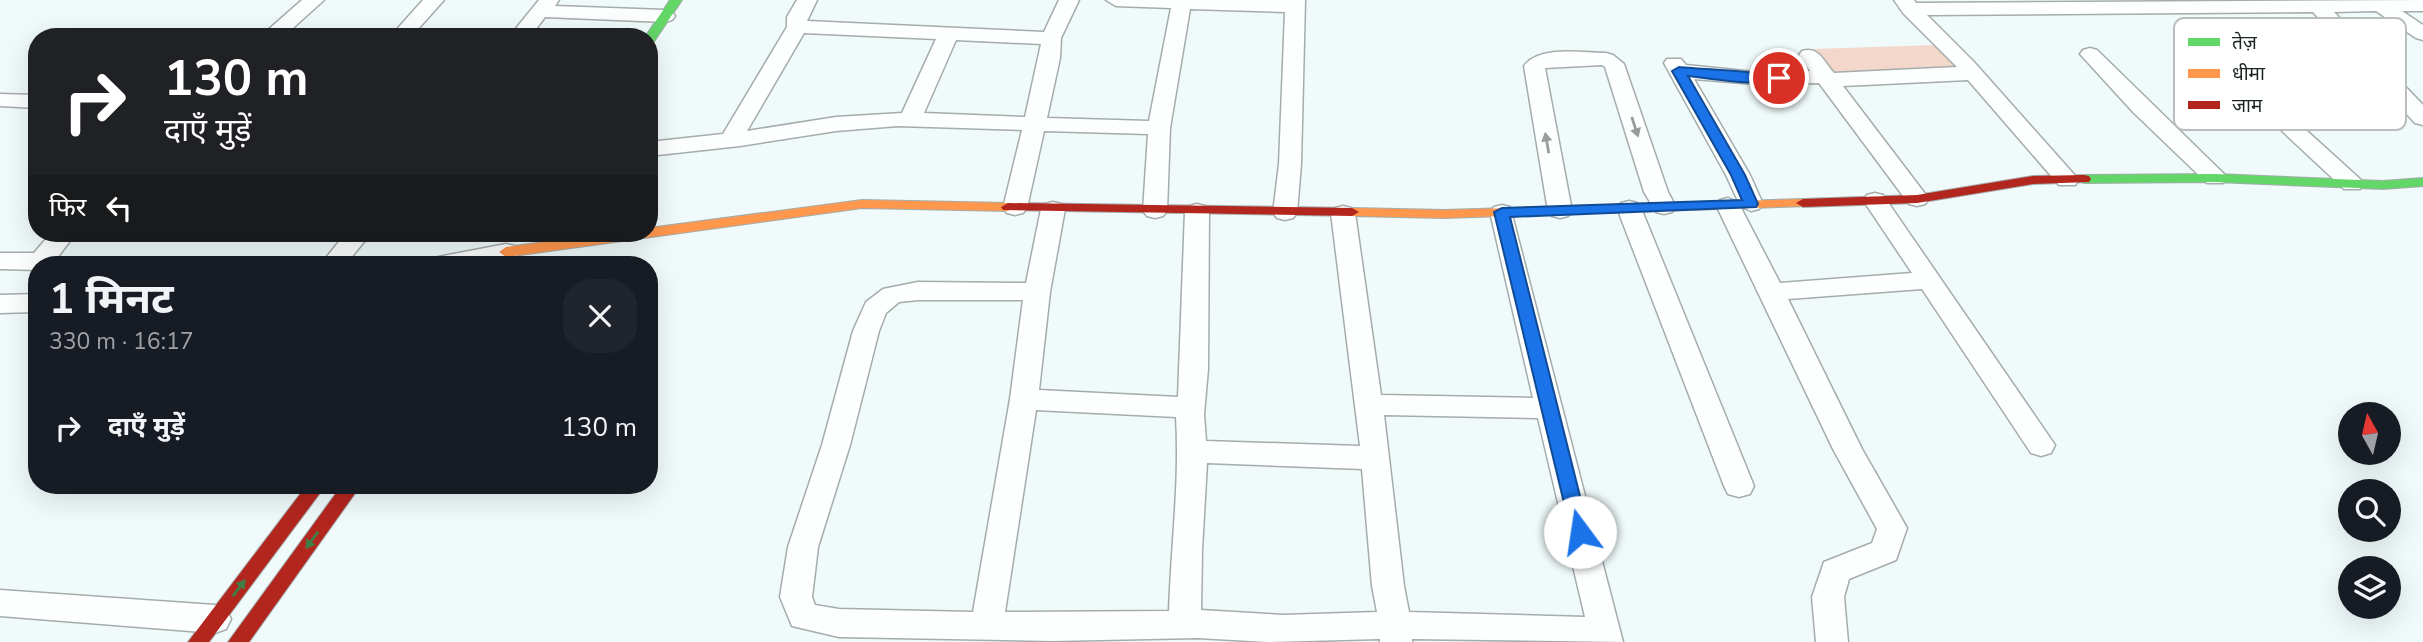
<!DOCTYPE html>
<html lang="hi">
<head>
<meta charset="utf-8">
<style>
  body { margin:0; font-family:"Nunito Sans","Noto Sans Devanagari",sans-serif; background:#20242c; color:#f1f3f6; height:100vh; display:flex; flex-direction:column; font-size:26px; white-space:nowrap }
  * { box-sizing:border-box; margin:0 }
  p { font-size:23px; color:#9ea1a6 }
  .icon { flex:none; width:38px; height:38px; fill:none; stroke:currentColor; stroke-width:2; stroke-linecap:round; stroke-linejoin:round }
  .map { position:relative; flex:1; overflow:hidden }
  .drawer { position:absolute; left:28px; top:256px; width:630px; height:238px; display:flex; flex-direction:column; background:#171b24; border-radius:28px; box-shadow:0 7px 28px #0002 }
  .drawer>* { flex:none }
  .banner { position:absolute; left:28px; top:28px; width:630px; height:214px; border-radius:28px; box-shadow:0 7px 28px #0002; background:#202124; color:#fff; overflow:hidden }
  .needle { width:46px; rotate:352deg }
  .controls { position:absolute; left:2338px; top:402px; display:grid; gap:14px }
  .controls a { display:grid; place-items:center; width:63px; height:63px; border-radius:50%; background:#171b24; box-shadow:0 7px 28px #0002; font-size:35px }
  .pin { position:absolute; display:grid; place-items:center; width:60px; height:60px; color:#fff; margin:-30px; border:4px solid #fff; border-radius:50%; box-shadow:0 2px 7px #0007 }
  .me { position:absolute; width:77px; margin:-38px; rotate:346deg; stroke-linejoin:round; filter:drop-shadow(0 0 5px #0008) }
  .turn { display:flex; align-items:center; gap:24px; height:147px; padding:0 21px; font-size:32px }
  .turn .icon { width:91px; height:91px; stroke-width:2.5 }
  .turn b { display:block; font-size:49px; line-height:60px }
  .then { display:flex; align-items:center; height:66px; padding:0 21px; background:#0003; gap:14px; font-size:26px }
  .round { display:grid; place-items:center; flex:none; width:74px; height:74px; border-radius:28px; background:#20242c }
  .overview { display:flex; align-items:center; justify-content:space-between; height:119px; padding:0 21px }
  h1 { font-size:42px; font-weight:700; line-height:52px }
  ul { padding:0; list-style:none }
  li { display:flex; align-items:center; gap:21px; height:105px; padding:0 21px }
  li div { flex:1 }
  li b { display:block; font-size:26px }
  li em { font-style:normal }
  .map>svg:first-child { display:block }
</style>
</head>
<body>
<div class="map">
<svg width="2423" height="642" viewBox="0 0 2423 642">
  <rect width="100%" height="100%" fill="#f0fafa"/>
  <!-- green -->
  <path fill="#f3d7ca" d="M1937,45L1970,70L1834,77L1812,49Z"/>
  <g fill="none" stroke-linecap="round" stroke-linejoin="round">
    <defs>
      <path id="street" d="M302,0H324L283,37H260Z
        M423,0H444L411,37H390Z
        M539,0H559L555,6L665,10L672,12L675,16L672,20L665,22L545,17L530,37H509Z
        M797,0H817L807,21L1044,32L1059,0H1079L1061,38L1060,58L1047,118L1149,121L1171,8L1116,6L1106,0H1305L1301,164L1297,213L1293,218L1285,220L1277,218L1273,213L1279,164L1285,12L1190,9L1170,128L1167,211L1163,216L1155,218L1147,216L1143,211L1148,134L1044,131L1027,208L1023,213L1015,215L1007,213L1003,208L1022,130L898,126L836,131L740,146L649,156V142L723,134L787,27V17ZM804,33L936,39L902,113L836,117L747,131ZM956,40L1041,44L1025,117L924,113Z
        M1894,0H1914L1916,3L2423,0V11H2402L2423,25V40L2416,38L2376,11L2334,12L2423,105V125L2415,123L2313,12L1927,15L1974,62L2079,180L2075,185H2059L1968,80L1843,86L1929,199L1925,204L1917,206L1909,204L1819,83L1755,84L1694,79L1750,175L1763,204L1759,209L1751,211L1740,206L1780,283L1912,273L1863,200L1867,195L1875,193L1883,195L2055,445L2051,453L2041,456L2031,453L1922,289L1788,299L1862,449L1907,528L1896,560L1849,579L1844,597L1848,642H1816L1812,597L1824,562L1872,543L1877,529L1833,449L1716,205L1720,200L1728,198L1739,203L1726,175L1664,63L1667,59H1681L1686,65L1755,72L1810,71L1799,55L1802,51C1819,46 1824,62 1834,73L1957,67L1903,13Z
        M2090,48L2097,50L2223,173L2227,178L2223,183H2207L2133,112L2080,54L2083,50Z
        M1606,53L1613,55L1624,64L1668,192L1676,207L1672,212L1664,214L1656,212L1644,192L1605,67L1602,65L1545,68L1572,211L1568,216L1560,218L1552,216L1548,211L1524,66C1539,45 1583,53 1606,53Z
        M2224,60L2231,62L2360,179L2364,184L2360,189H2344L2217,70L2214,66L2217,62Z
        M0,94L37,95V108L0,106Z
        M1629,201L1637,203L1641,208L1754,486L1750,494L1739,497L1728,494L1724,486L1617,208L1621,203Z
        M1053,202L1061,204L1065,209L1050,292L1039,390L1178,397L1185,211L1189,206L1197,204L1205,206L1209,211L1208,369L1204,414L1206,441L1360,446L1331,213L1335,208L1343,206L1351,208L1355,213L1381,395L1533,398L1490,212L1494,207L1502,205L1510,207L1623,642L1412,639V642H1380V639L1268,642L1198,638L1052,641L839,637L792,626L780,597L788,547L822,445L853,331L866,302L883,289L918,282L1026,283L1041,209L1045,204ZM918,300H1023L1010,399L973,612L839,609L815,605L812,597L818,547L850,445L879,331L886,313L899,302ZM1036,410L1176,417C1180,482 1171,546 1169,611L1005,612ZM1384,415L1538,418L1585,617L1409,612L1404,586ZM1207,463L1362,469L1372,586L1377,612L1283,615L1201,610L1202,550Z
        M51,233H76L54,262L55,264H37V270L0,269V253H34Z
        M346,233H371L346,264H321Z
        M506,244L515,246L518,252L515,258L484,264H430L434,258L443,256Z
        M37,294V312L0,313V295Z
        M0,590L215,605L226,609L231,619L226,629L215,633L0,616Z"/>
      <path id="fast" d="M670,0H682L653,43L649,44V37H645Z
        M2215,174L2383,181L2423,178V186L2383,189L2215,182L2084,183L2077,179L2084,175Z"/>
      <path id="slow" d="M1803,199L1808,200L1810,203L1808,206L1444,218L1352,216L1345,212L1352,208L1444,210Z
        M862,200L1008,203L1015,207L1008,211L862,208L506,257L499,252L506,247L614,233H649V228Z"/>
      <path id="jam" d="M2084,175L2089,176L2091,179L2089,182L2033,184L1917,203L1803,207L1796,203L1803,199L1917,195L2033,176Z
        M1008,203L1352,208L1359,212L1352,216L1003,210L1001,207Z
        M307,485H326L209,642H188Z
        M342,485H361L249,642H228Z"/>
    </defs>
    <!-- street casing -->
    <use href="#street" stroke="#a4acac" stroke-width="3"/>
    <!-- fast casing -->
    <use href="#fast" stroke="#a4acac" stroke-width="2"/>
    <!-- slow casing -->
    <use href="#slow" stroke="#a4acac" stroke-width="2"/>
    <!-- jam casing -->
    <use href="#jam" stroke="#a4acac" stroke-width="2"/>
    <!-- street -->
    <use href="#street" fill="#fdfefe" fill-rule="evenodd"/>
    <!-- fast -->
    <use href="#fast" fill="#63d668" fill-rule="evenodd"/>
    <!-- slow -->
    <use href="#slow" fill="#ff974d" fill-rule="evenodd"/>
    <!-- jam -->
    <use href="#jam" fill="#b3261e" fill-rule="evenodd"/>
  </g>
  <!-- one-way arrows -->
  <defs><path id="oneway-solid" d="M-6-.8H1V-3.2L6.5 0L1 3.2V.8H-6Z" transform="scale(1.75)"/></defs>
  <g fill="#989c9c">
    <use href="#oneway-solid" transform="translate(1635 127) rotate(72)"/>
    <use href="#oneway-solid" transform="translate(1547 143) rotate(-100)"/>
  </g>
  <g fill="#407e46">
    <use href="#oneway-solid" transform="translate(312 540) rotate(126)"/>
    <use href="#oneway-solid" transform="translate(239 588) rotate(-53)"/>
  </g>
  <!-- route -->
  <path fill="#1a73e8" stroke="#114b97" stroke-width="2" d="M1679,67C1695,69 1778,72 1785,78C1770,89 1709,78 1688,76L1745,175L1758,204L1756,207L1510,217L1589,532L1586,537L1580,540L1573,537L1571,532L1494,212L1502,208L1742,200L1731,175L1672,71Z"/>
  <!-- legend -->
  <rect x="2174" y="18" width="232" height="112" rx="10" fill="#fff" stroke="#bbbebe" stroke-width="2"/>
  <rect x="2188" y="38" width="32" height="8" fill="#63d668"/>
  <rect x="2188" y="69" width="32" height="9" fill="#ff974d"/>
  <rect x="2188" y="101" width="32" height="8" fill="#b3261e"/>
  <g font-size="19" fill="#1c2525">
    <text x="2232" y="49">तेज़</text>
    <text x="2232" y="80">धीमा</text>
    <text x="2232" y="112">जाम</text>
  </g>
</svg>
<div class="controls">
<a><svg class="needle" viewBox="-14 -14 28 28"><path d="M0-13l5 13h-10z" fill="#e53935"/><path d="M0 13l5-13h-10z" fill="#9ea1a6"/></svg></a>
<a><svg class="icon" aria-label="search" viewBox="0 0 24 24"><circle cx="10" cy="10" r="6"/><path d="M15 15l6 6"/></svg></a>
<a><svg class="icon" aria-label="layers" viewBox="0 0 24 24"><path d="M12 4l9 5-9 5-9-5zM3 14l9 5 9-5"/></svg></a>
</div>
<div class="pin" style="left:1779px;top:78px;background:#d93025"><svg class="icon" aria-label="arrive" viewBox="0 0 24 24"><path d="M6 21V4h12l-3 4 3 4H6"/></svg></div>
<svg class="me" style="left:1580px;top:532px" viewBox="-20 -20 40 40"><circle r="19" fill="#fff"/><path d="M0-13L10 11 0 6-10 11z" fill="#1a73e8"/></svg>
<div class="banner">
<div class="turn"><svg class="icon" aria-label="right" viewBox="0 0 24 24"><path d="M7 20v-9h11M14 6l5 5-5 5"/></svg><div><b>130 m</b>दाएँ मुड़ें</div></div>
<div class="then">फिर<svg class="icon" aria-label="left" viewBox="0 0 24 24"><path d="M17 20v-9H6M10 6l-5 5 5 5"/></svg></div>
</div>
<section class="drawer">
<div class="overview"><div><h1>1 मिनट</h1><p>330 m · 16:17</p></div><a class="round"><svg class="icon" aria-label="close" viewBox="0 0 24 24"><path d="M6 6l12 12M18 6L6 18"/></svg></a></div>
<ul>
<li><svg class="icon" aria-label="right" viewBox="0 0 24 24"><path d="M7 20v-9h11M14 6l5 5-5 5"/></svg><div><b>दाएँ मुड़ें</b></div><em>130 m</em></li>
</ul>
</section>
</div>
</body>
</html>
